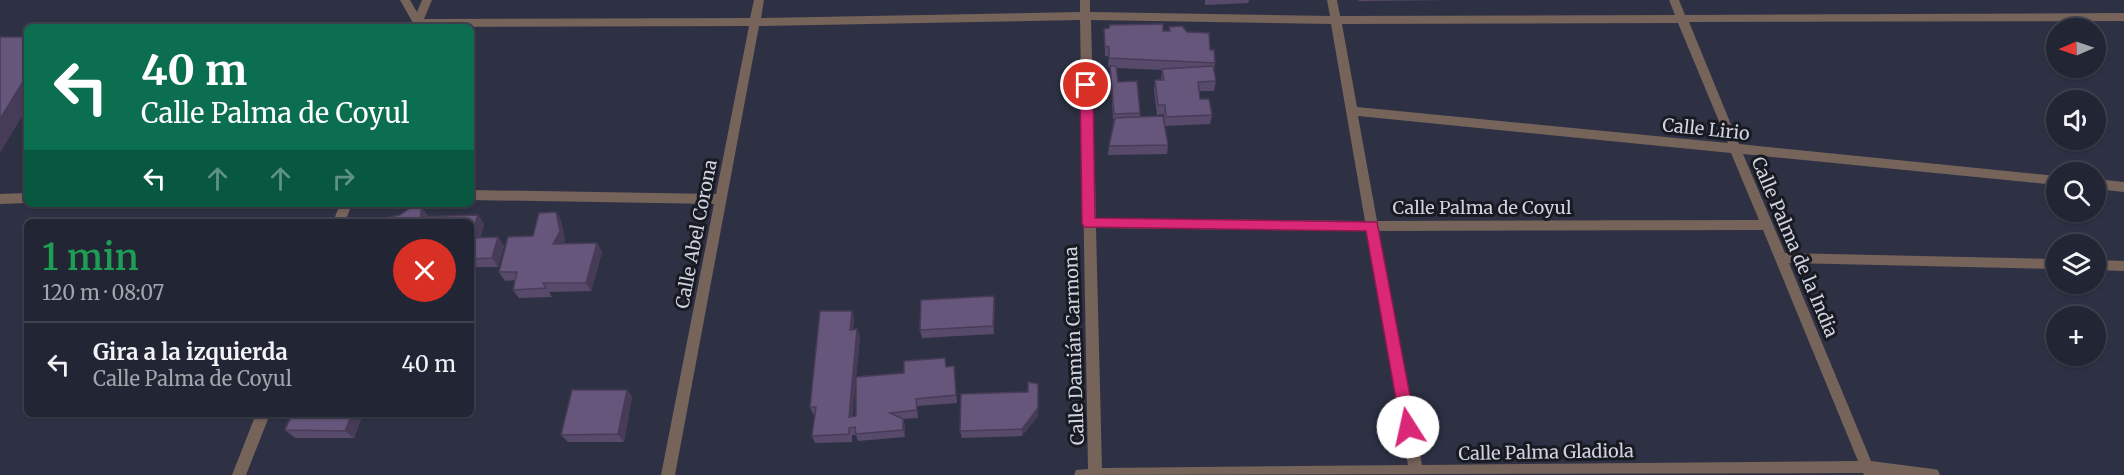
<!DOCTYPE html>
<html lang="es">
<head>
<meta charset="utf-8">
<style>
  body { margin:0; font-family:Merriweather,serif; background:#2a2d3b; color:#f1f3f6; height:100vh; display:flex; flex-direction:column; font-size:22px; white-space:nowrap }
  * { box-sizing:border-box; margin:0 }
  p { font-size:20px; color:#a2a5ac }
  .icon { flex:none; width:33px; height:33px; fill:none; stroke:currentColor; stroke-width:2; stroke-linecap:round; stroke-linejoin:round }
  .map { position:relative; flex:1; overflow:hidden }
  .sheet { position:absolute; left:24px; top:219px; width:450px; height:198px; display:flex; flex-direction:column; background:#222533; border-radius:9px; box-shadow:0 2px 4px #0004,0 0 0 2px #3f424e }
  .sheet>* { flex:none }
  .guide { position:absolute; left:24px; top:24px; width:450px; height:183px; border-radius:9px; box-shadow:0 2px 4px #0004,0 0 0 2px #3f424e; background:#0b6e4f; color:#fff; overflow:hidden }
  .needle { width:39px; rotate:268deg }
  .buttons { position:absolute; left:2046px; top:18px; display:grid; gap:12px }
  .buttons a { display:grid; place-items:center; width:60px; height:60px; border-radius:50%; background:#222533; box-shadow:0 2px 4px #0004,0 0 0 2px #3f424e; font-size:30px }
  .pin { position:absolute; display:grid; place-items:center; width:51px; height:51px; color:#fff; margin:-26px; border:3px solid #fff; border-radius:50%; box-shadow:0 2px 6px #0007 }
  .me { position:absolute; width:66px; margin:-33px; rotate:350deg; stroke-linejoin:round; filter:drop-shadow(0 0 4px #0008) }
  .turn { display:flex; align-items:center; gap:21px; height:126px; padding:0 18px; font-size:27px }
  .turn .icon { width:78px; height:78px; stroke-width:2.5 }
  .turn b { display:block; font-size:42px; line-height:51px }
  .lanes { display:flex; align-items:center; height:57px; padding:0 18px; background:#0003; justify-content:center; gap:30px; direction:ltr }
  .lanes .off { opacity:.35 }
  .round { display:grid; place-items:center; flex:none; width:63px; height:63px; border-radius:32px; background:#2a2d3b }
  .overview { display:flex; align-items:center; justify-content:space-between; height:102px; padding:0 18px }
  h1 { font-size:36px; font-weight:600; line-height:45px; color:#1e9e55 }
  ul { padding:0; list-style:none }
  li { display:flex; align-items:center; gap:18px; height:84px; padding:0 18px; border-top:2px solid #3f424e }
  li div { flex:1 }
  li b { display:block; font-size:22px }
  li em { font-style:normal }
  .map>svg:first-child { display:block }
</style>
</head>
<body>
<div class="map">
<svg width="2124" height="475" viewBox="0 0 2124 475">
  <rect width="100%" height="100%" fill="#2e3144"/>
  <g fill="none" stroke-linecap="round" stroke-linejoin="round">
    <!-- street -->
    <path fill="#76635a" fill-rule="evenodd" d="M400,0H410L417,12L422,0H432L424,19L750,18L754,0H764L761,18L1080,12V0H1090V12L1330,16L1327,0H1337L1340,16L1675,15L1669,0H1679L1685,15L2124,13V21L1689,22L1739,144L2056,176V185L1743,154L1785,253L2056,259V269L1789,263L1871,461L1933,469L1938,470L1940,475H1864L1863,473L1074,475L1076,470L1088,469L1080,20L759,26L675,475H661L714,204L471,200V190L716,194L749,26L411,27L413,23ZM1091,20L1331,24L1365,221L1096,218ZM1678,23L1728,143L1357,107L1342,24ZM1358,116L1731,153L1759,220L1377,221ZM1096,228L1367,231L1408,465L1102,468ZM1763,230L1858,461L1422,465L1379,231Z
      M2096,179L2124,182V192L2096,189Z
      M27,193V203L0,204V194Z
      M340,204H352L345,222H333Z
      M2096,260L2124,261V271L2096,270Z
      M256,414H270L246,475H232Z"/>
  </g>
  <!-- wall -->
  <path fill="#584a6b" d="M1205,0H1249L1248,3L1205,5Z
    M1357,0H1453L1360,1Z
    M1169,27L1187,32L1210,50L1215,63L1214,72L1216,81L1214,91H1199L1200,99L1212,115L1210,124L1165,126L1164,114L1157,115L1154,90L1155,80H1161L1162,70L1117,68L1118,82L1140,113V117L1168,145L1167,154L1108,155L1109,146L1114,119H1113L1110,67H1108L1109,56H1105L1104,29L1169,31Z
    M410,208H422L429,217L478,215L484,224L480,238L498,237L504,246L498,267H472L471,266V222H369L400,215Z
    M556,212L561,221L565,240L563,244L597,243L602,252L591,291L549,292L552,297L519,298L513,290L515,280L505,281L499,272Z
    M994,296V334L922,338L920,330Z
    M852,311L854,319L853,329H857L860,337L852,416H856L904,373L946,367L954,366L957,403L917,406L918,418L903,419L905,426V437L858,441L856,435H852V442L815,443L812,436L815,414H813L810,407Z
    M627,390L632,397L624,442H568L561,435Z
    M292,414H363L354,438H295L285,430Z
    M1038,416L1022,436L962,438L960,431Z"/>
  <!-- shaded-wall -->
  <path fill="#473c57" d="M27,75V108L0,153V119Z
    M422,208L429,217H420Z
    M556,212L561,221L565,240L558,252L553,244Z
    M478,215L484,224L477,247L471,238Z
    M498,237L504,246L498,267L492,258Z
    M597,243L602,252L591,291L586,283Z
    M994,296L995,305L994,334L993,326Z
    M852,311L854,319L852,338L850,330Z
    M857,329L860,337L852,424L849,417Z
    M1038,384V416L1022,436V429Z
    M627,390L632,397L624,442L618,434Z
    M352,414H363L354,438L345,431Z
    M903,419L905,426V437L903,430Z"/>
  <!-- building -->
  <path fill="#66567c" stroke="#473c57" stroke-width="1.5" d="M1163,24V31H1170L1169,27L1182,26L1187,32L1209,33L1210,50H1214L1215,63L1109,58V47L1105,46L1104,29L1109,28L1110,25Z
    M0,37H27V75L0,119Z
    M1110,66H1116L1118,82L1137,81L1140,113L1114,114Z
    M1213,66L1216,81L1198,82L1200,99H1209L1212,115L1166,117L1165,105H1158L1155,80H1164L1162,69Z
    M1163,116L1168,145L1109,146L1115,118Z
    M410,208H422L420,217L478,215L471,238V222H369L400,215Z
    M556,212L560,231L553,244L597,243L586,283H543L546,288L513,290L517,272H499L508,237L533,236L539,213Z
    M498,237L492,258L471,259V238Z
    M994,296L993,326L920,330L921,300Z
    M820,311H852L850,330L857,329L849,417L856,416V377L904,373V361L945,358L946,367L954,366L956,395L916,399L917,410L890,413L903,419V430L856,434L855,427L849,428V434L812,436L816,407H810Z
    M1028,382L1038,384V408L1022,429L960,431L961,394L1028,392Z
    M572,390H627L618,434L561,435Z
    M292,414H352L345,431L285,430Z"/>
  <!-- route -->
  <path fill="#db2777" stroke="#8e194d" stroke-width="1.5" d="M1086,80L1093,85L1095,218L1377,222L1416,427L1414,432L1408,434L1403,432L1401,427L1366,231L1084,227L1082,223L1080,85Z"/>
  <g text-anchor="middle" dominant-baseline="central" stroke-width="6" stroke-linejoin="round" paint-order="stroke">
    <!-- street labels -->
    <g font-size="18" fill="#d0d2df" stroke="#181a22">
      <text transform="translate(1706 129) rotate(6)">Calle Lirio</text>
      <text x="1482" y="207">Calle Palma de Coyul</text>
      <text transform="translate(696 234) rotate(-79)">Calle Abel Corona</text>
      <text transform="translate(1795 247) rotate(67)">Calle Palma de la India</text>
      <text transform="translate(1074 346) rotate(-92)">Calle Damián Carmona</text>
      <text transform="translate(1546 452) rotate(-1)">Calle Palma Gladiola</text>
    </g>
  </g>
</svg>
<div class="buttons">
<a><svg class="needle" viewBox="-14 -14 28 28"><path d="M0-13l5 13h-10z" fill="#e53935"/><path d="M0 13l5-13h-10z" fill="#a2a5ac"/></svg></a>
<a><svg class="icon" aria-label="sound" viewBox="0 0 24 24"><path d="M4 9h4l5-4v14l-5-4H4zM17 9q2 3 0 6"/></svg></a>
<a><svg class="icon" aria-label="search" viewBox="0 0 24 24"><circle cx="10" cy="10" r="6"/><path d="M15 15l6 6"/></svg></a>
<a><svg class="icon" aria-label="layers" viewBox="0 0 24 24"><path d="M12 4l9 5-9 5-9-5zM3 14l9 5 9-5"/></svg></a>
<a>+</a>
</div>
<div class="pin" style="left:1086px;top:85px;background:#d93025"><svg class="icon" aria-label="arrive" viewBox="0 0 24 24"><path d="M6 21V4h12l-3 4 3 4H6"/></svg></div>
<svg class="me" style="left:1408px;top:427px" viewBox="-20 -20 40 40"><circle r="19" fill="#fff"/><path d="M0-13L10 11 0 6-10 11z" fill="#db2777"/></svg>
<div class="guide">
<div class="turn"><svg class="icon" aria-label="left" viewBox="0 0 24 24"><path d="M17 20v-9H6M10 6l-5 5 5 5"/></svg><div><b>40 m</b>Calle Palma de Coyul</div></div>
<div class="lanes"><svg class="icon" aria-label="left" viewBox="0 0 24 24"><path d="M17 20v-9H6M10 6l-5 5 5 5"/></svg><svg class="icon off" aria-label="ahead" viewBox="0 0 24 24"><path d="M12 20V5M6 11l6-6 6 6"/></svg><svg class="icon off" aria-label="ahead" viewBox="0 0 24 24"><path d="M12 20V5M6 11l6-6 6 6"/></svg><svg class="icon off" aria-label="right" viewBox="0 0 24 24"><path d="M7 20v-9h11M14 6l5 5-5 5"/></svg></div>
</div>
<section class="sheet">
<div class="overview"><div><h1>1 min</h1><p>120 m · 08:07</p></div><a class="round" style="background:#d93025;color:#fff"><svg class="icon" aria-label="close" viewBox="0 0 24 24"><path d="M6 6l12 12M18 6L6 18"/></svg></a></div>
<ul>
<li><svg class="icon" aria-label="left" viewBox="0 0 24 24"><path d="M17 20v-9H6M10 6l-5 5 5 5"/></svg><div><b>Gira a la izquierda</b><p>Calle Palma de Coyul</p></div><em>40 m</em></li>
</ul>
</section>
</div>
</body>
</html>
